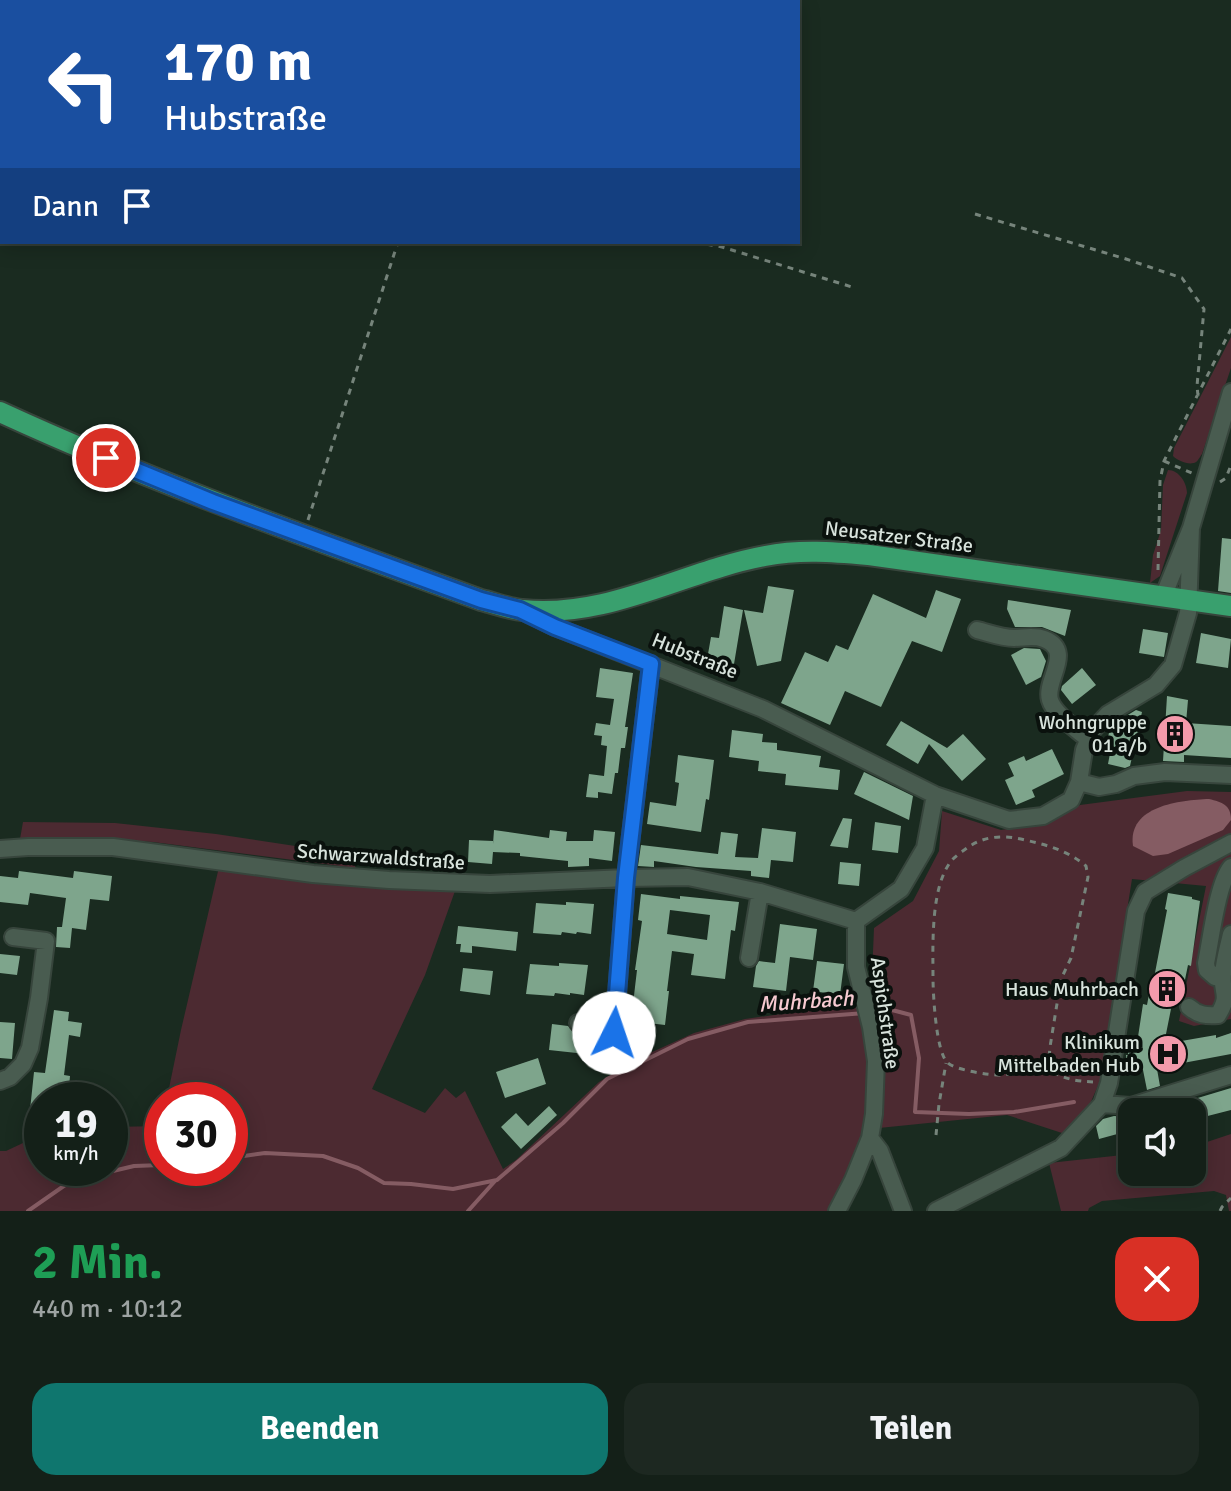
<!DOCTYPE html>
<html lang="de">
<head>
<meta charset="utf-8">
<style>
  body { margin:0; font-family:Signika,sans-serif; background:#1d2821; color:#f1f3f6; height:100vh; display:flex; flex-direction:column; font-size:30px; white-space:nowrap }
  * { box-sizing:border-box; margin:0 }
  p { font-size:26px; color:#9da3a2 }
  .icon { flex:none; width:44px; height:44px; fill:none; stroke:currentColor; stroke-width:2; stroke-linecap:round; stroke-linejoin:round }
  .map { position:relative; height:1211px; overflow:hidden }
  .drawer { display:flex; flex-direction:column; background:#142018; flex:1 }
  .drawer>* { flex:none }
  .hud { position:absolute; left:0px; top:0px; width:800px; height:244px; box-shadow:0 4px 20px #0003,0 0 0 2px #333e37; background:#1a4fa0; color:#fff; overflow:hidden }
  .fabs { position:absolute; left:1118px; top:1098px; display:grid; gap:16px }
  .fabs a { display:grid; place-items:center; width:88px; height:88px; border-radius:16px; background:#142018; box-shadow:0 4px 20px #0003,0 0 0 2px #333e37; font-size:40px }
  .speed { position:absolute; left:24px; top:1082px; display:flex; gap:16px; font-size:40px; font-weight:700; text-align:center }
  .speed>* { display:grid; place-content:center; width:104px; height:104px; border-radius:50%; background:#142018; box-shadow:0 4px 20px #0003,0 0 0 2px #333e37; line-height:1 }
  .speed small { font-size:20px; font-weight:400 }
  .speed .limit { border:12px solid #d22; background:#fff; color:#111 }
  .pin { position:absolute; display:grid; place-items:center; width:68px; height:68px; color:#fff; margin:-34px; border:4px solid #fff; border-radius:50%; box-shadow:0 2px 8px #0007 }
  .me { position:absolute; width:88px; margin:-44px; rotate:4deg; stroke-linejoin:round; filter:drop-shadow(0 0 6px #0008) }
  .turn { display:flex; align-items:center; gap:28px; height:168px; padding:0 32px; font-size:36px }
  .turn .icon { width:104px; height:104px; stroke-width:2.5 }
  .turn b { display:block; font-size:56px; line-height:68px }
  .then { display:flex; align-items:center; height:76px; padding:0 32px; background:#0003; gap:16px; font-size:30px }
  .round { display:grid; place-items:center; flex:none; width:84px; height:84px; border-radius:24px; background:#1d2821 }
  .summary { display:flex; align-items:center; justify-content:space-between; height:136px; padding:0 32px }
  h1 { font-size:48px; font-weight:700; line-height:60px; color:#1e9e55 }
  .button { display:flex; gap:16px; margin-top:auto; padding:16px 32px }
  .button a { flex:1; height:92px; border-radius:24px; background:#0f766e; color:#fff; font-size:32px; font-weight:700; line-height:92px; text-align:center }
  .button a+a { background:#1d2821; color:#f1f3f6 }
  .map>svg:first-child { display:block }
</style>
</head>
<body>
<div class="map">
<svg width="1231" height="1211" viewBox="0 0 1231 1211">
  <rect width="100%" height="100%" fill="#1a2b20"/>
  <!-- green -->
  <path fill="#4c2a31" d="M1231,337V368L1202,454C1201,455 1198,461 1196,462C1190,466 1178,461 1173,456L1174,448Z
    M1168,470C1179,470 1187,483 1187,493L1160,576L1150,583L1153,555L1161,530L1163,485Z
    M1187,791L1231,792V1019L1194,1026L1179,1021L1206,886L1132,879L1100,1081L1087,1111L1062,1133L1007,1115L879,1128L871,1001L874,928L913,901L939,851L942,811L1001,830L1045,823L1080,805Z
    M23,822L115,823L216,834L348,854L356,868L153,842L101,839H20Z
    M219,867L354,885L455,891L425,975L372,1089L425,1113L445,1088L456,1098L465,1091L503,1169L516,1160L599,1082L639,1058L694,1033L745,1019L860,1003L869,1047L866,1130L860,1151L830,1211H0V1151H6L23,1143L42,1140V1168H110V1127L162,1126V1168H230V1100H171L167,1098L181,1030Z
    M1231,1134V1211H1229L1226,1195L1214,1191L1102,1201L1089,1208L1088,1211H1061L1049,1163L1132,1154V1172H1192V1147Z"/>
  <!-- water -->
  <path fill="#855c63" d="M1209,799C1222,802 1231,805 1231,820L1223,830L1168,854L1153,856L1133,846C1127,806 1180,800 1209,799Z"/>
  <g fill="none" stroke-linecap="round" stroke-linejoin="round">
    <!-- stream -->
    <path stroke="#855c63" stroke-width="4" d="M873,1012L892,1010L911,1015L919,1058L915,1112L969,1114L1014,1112L1074,1102
      M230,1158L265,1153L323,1156L358,1168L384,1183L411,1184L453,1189L497,1180L563,1123L607,1079L688,1039L748,1022L865,1013
      M28,1211L71,1181L134,1166L162,1165
      M468,1211L495,1181"/>
  </g>
  <!-- building -->
  <path fill="#7ea58c" fill-rule="evenodd" d="M1222,538L1231,539V593L1218,591Z
    M768,586L794,590L781,661L757,666L744,610L763,613Z
    M936,590L961,599L942,652L912,641L881,707L845,691L830,725L781,703L805,652L828,662L836,645L848,650L873,594L926,618Z
    M1008,600L1071,610L1065,636L1042,627H1015L1007,609Z
    M724,606L743,610L732,676L705,671L711,637L719,638Z
    M1143,629L1168,633L1164,657L1139,653Z
    M1201,633L1231,639L1228,668L1196,663Z
    M1024,648L1040,649L1046,661L1041,677L1026,685L1011,655Z
    M600,668L633,673L625,727H628L625,748H621L618,773H615L612,794L598,792V798L586,797L589,774L604,776L607,746L601,745L602,736L594,735L596,723L610,725L614,699L596,697Z
    M1082,668L1096,685L1072,704L1061,690L1062,686Z
    M1167,696L1188,700L1186,723L1231,726V758L1184,755V762L1163,761Z
    M1136,710L1142,712L1130,766L1125,768L1108,764L1111,748L1106,747L1110,728H1116L1118,721Z
    M901,721L947,748L963,734L986,759L962,781L929,744L918,764L886,745Z
    M732,730L763,734L762,742L777,743V750L821,756L819,767L840,770L838,790L785,785L786,774L758,771L759,761L729,757Z
    M1052,749L1064,774L1032,790L1035,797L1016,805L1005,780L1014,776L1008,763L1024,756L1026,761Z
    M678,755L714,760L709,800L706,799L701,832L647,824L650,802L676,806L679,783L675,782Z
    M864,772L913,796L909,820L854,794Z
    M843,818L852,819L848,848L830,846Z
    M875,822L901,826L898,853L872,850Z
    M762,828L796,832L793,862L771,860L769,878L751,876V871L696,867L654,861V867L638,866L641,845L718,854L721,832L738,834L735,857L758,858Z
    M494,830L549,838L550,830L567,832L566,841H593L594,830L615,832L612,861L589,858V866L568,867V861L520,856V853L493,852L492,864L468,862L469,840L493,841V844Z
    M840,862L861,864L859,886L838,884Z
    M19,871L73,878L74,871L112,876L109,901L90,899L86,930L72,928L70,948L56,947L57,927H62L66,898L30,893L28,905L0,902V876L18,878Z
    M1168,893L1192,897V899L1200,901L1191,966L1188,965L1181,999H1173L1164,1044L1216,1035V1038L1231,1033V1054L1167,1066V1068L1157,1069L1160,1086L1147,1090L1143,1070L1131,1072L1130,1069H1128L1126,1055H1128V1051L1136,1050L1143,1004L1147,1005L1152,978H1154L1167,910L1165,909Z
    M641,894L680,899V896L739,902L735,931L731,930L725,979L691,975L694,954L672,951L667,991H669L665,1025L631,1021L637,970H635L642,921L638,920ZM670,910L710,915L707,940L667,934Z
    M566,902L594,904L591,934L577,932L576,934L562,932L561,935L533,933L536,903L566,905Z
    M780,924L817,929L813,960L790,957L786,991L753,987L756,966L759,961L775,963Z
    M458,926L518,932L516,951L472,946V953L460,952L461,944H456Z
    M0,954L20,956L17,975L0,973Z
    M817,961L844,964L840,995L813,991Z
    M559,963L588,965L584,995L570,993V995L555,993L554,996L526,994L530,964L559,966Z
    M463,968L493,971L490,995L460,991Z
    M54,1010L69,1012L68,1021L82,1023L80,1037L69,1035L64,1075L70,1076L68,1100H42V1111L30,1110L34,1072L45,1073Z
    M0,1022L15,1023L12,1059L0,1058Z
    M552,1024L568,1026L574,1033H588L586,1054L549,1050Z
    M538,1058L546,1084L505,1098L496,1072Z
    M1231,1088V1110L1192,1120V1112H1151Z
    M549,1106L557,1115L521,1149L501,1127L516,1113L528,1126Z
    M1114,1116L1132,1117V1130L1099,1139L1096,1126L1103,1119Z"/>
  <g fill="none" stroke-linecap="round" stroke-linejoin="round">
    <defs>
      <path id="minor" d="M1163,597L1191,528L1231,392
        M522,611L555,627L763,709L935,795L1009,820L1043,816L1071,800L1079,782L1084,750L1092,731L1108,714L1156,685L1173,665L1188,613L1191,528
        M977,630C989,633 1002,638 1014,638C1024,638 1034,635 1044,639C1075,651 1044,680 1050,700C1054,714 1077,730 1088,739
        M1079,782L1099,787L1116,784L1134,776L1165,772L1231,775
        M0,849L28,847H113L313,874L389,880L490,884L626,878L688,877L760,892L856,921
        M856,921L901,889L925,848L935,795
        M749,958L760,892
        M1222,978L1215,977L1207,970L1206,963C1211,940 1217,884 1231,867
        M1189,1007C1198,1015 1206,1016 1218,1015C1231,994 1221,994 1223,974C1224,961 1228,947 1231,934
        M578,1023L602,1021L614,1033
        M621,1042L614,1033L626,878L651,664
        M0,1081L10,1077L23,1064L30,1048L39,998L46,941L13,937
        M1102,1104L1131,1106L1231,1075
        M870,1138L880,1151L903,1211
        M837,1211L853,1180L870,1138L874,1114L876,1061L871,1027L856,967V921
        M936,1211L1061,1148L1102,1104L1109,1083L1136,911L1145,892L1184,868L1231,843"/>
      <path id="major" d="M0,412C156,484 319,541 481,600C494,603 509,609 522,610C609,619 683,571 765,556C800,549 834,552 869,555L1231,606"/>
    </defs>
    <!-- minor casing -->
    <use href="#minor" stroke="#37453c" stroke-width="20"/>
    <!-- major casing -->
    <use href="#major" stroke="#37453c" stroke-width="24"/>
    <!-- path -->
    <path stroke="#76847b" stroke-width="3" stroke-dasharray="6 6" stroke-linecap="butt" d="M975,214L1126,259L1182,278L1204,309L1197,386L1198,396
      M695,242L722,247L852,287
      M1164,461L1194,474
      M1220,482L1226,478L1231,465
      M308,520L398,242
      M1158,570L1160,481L1164,461L1231,329
      M1048,1069C1033,1071 1016,1074 1000,1075C988,1075 954,1070 947,1062C936,1051 933,994 933,978C933,946 930,884 953,859C957,855 963,851 967,848C985,835 1005,835 1025,840C1048,845 1068,851 1086,866L1088,877L1071,958L1061,979L1050,1047L1048,1069C1063,1079 1075,1081 1093,1082
      M936,1135L939,1104L946,1063
      M1220,1211L1222,1207L1231,1198"/>
    <!-- minor -->
    <use href="#minor" stroke="#495c50" stroke-width="16"/>
    <!-- major -->
    <use href="#major" stroke="#39a06e" stroke-width="20"/>
  </g>
  <g fill="none" stroke-linecap="round" stroke-linejoin="round">
    <defs>
      <path id="route" d="M106,458L213,502L273,524L481,600L520,610L555,627L651,664L626,878L614,1033"/>
    </defs>
    <!-- route casing -->
    <use href="#route" stroke="#114b97" stroke-width="20"/>
    <!-- route -->
    <use href="#route" stroke="#1a73e8" stroke-width="14"/>
  </g>
  <!-- icons -->
  <defs>
    <symbol id="building-disc" viewBox="-11 -11 22 22"><circle r="9.5" fill="#f39aab" stroke="#0a110d"/><path d="M-4-6H4V6H1V3H-1V6H-4ZM-2.5-4.3h1.7v1.8h-1.7ZM.8-4.3h1.7v1.8H.8ZM-2.5-1h1.7V.8h-1.7ZM.8-1h1.7V.8H.8Z" fill="#111"/></symbol>
    <symbol id="hospital-disc" viewBox="-11 -11 22 22"><circle r="9.5" fill="#f39aab" stroke="#0a110d"/><path d="M-5-5h3v3.5h4V-5h3V5h-3V1.5h-4V5h-3Z" fill="#111"/></symbol>
  </defs>
  <g fill-rule="evenodd">
    <use href="#building-disc" x="1153" y="712" width="44" height="44"/>
    <use href="#building-disc" x="1145" y="967" width="44" height="44"/>
    <use href="#hospital-disc" x="1146" y="1032" width="44" height="44"/>
  </g>
  <g text-anchor="middle" dominant-baseline="central" stroke-width="8" stroke-linejoin="round" paint-order="stroke">
    <!-- street labels -->
    <g font-size="20" fill="#d8e3dc" stroke="#0a110d">
      <text transform="translate(899 537) rotate(7)">Neusatzer Straße</text>
      <text transform="translate(695 656) rotate(22)">Hubstraße</text>
      <text transform="translate(381 857) rotate(4)">Schwarzwaldstraße</text>
      <text transform="translate(885 1013) rotate(82)">Aspichstraße</text>
    </g>
    <!-- poi labels -->
    <g font-size="20" fill="#d8e3dc" stroke="#0a110d" text-anchor="end">
      <text x="1147" y="722">Wohngruppe<tspan x="1147" dy="23">01 a/b</tspan></text>
      <text x="1139" y="989">Haus Muhrbach</text>
      <text x="1140" y="1042">Klinikum<tspan x="1140" dy="23">Mittelbaden Hub</tspan></text>
    </g>
    <!-- water labels -->
    <g font-size="22" font-style="italic" fill="#f7cad1" stroke="#0a110d">
      <text transform="translate(806 1001) rotate(-4)">Muhrbach</text>
    </g>
  </g>
</svg>
<div class="fabs">
<a><svg class="icon" aria-label="sound" viewBox="0 0 24 24"><path d="M4 9h4l5-4v14l-5-4H4zM17 9q2 3 0 6"/></svg></a>
</div>
<div class="speed"><div>19<small>km/h</small></div><div class="limit">30</div></div>
<div class="pin" style="left:106px;top:458px;background:#d93025"><svg class="icon" aria-label="arrive" viewBox="0 0 24 24"><path d="M6 21V4h12l-3 4 3 4H6"/></svg></div>
<svg class="me" style="left:614px;top:1033px" viewBox="-20 -20 40 40"><circle r="19" fill="#fff"/><path d="M0-13L10 11 0 6-10 11z" fill="#1a73e8"/></svg>
<div class="hud">
<div class="turn"><svg class="icon" aria-label="left" viewBox="0 0 24 24"><path d="M17 20v-9H6M10 6l-5 5 5 5"/></svg><div><b>170 m</b>Hubstraße</div></div>
<div class="then">Dann<svg class="icon" aria-label="arrive" viewBox="0 0 24 24"><path d="M6 21V4h12l-3 4 3 4H6"/></svg></div>
</div>
</div>
<section class="drawer">
<div class="summary"><div><h1>2 Min.</h1><p>440 m · 10:12</p></div><a class="round" style="background:#d93025;color:#fff"><svg class="icon" aria-label="close" viewBox="0 0 24 24"><path d="M6 6l12 12M18 6L6 18"/></svg></a></div>
<div class="button"><a>Beenden</a><a>Teilen</a></div>
</section>
</body>
</html>
